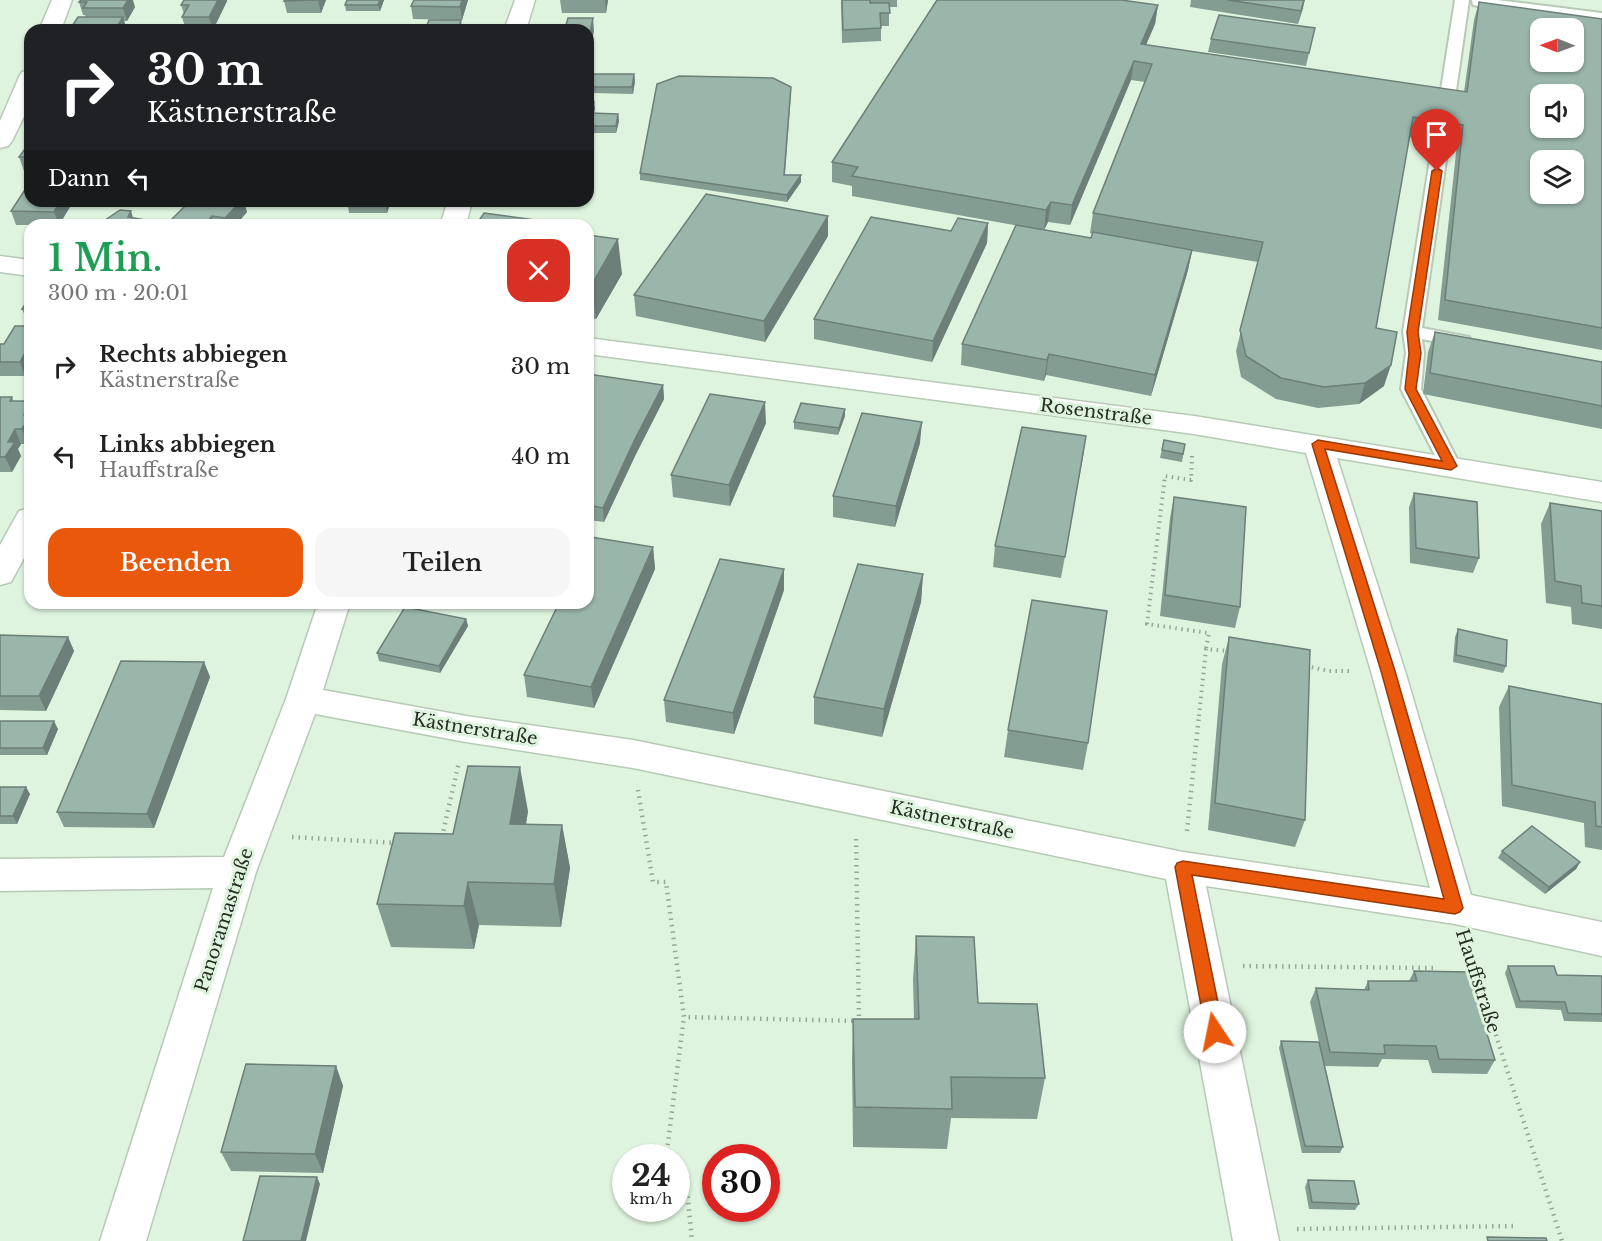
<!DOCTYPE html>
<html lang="de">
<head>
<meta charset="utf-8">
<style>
  body { margin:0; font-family:"Libre Baskerville",serif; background:#f6f6f6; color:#222; height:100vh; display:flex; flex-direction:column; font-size:22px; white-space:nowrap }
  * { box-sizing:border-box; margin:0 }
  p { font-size:20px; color:#767676 }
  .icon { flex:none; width:33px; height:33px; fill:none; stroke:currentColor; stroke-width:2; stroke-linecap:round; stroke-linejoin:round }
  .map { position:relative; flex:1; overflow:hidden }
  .side { position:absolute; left:24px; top:219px; width:570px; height:390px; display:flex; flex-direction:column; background:#fff; border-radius:18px; box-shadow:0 2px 4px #0004 }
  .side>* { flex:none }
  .top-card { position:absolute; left:24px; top:24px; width:570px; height:183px; border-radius:18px; box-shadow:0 2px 4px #0004; background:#202124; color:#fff; overflow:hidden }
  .needle { width:39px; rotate:271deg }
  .controls { position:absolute; left:1530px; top:18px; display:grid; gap:12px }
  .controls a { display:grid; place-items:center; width:54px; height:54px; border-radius:12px; background:#fff; box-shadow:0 2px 4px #0004; font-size:30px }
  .speed { position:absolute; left:612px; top:1144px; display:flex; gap:12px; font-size:30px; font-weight:700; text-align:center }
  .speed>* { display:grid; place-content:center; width:78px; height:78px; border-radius:50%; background:#fff; box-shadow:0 2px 4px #0004; line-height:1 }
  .speed small { font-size:15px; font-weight:400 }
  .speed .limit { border:9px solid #d22; background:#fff; color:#111 }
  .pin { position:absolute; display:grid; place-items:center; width:51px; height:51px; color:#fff; margin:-62px -26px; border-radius:50% 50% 50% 0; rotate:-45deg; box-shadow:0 0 6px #0007 }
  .pin .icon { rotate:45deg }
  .me { position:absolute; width:66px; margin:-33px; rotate:349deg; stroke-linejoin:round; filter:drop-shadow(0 0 4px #0008) }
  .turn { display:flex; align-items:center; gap:21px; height:126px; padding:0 24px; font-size:27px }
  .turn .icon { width:78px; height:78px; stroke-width:2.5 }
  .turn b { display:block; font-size:42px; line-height:51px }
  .then { display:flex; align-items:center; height:57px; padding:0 24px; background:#0003; gap:12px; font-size:22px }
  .round { display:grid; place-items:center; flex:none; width:63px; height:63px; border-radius:18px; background:#f6f6f6 }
  .overview { display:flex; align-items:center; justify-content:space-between; height:102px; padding:0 24px }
  h1 { font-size:36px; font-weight:600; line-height:45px; color:#1e9e55 }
  .cta { display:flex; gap:12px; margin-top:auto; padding:12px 24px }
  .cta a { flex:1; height:69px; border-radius:18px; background:#ea580c; color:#fff; font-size:24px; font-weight:600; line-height:69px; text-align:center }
  .cta a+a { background:#f6f6f6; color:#222 }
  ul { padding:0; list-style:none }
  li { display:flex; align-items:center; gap:18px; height:90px; padding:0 24px }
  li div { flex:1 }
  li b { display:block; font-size:22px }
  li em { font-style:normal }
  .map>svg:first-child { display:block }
</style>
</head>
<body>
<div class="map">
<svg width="1602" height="1241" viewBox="0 0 1602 1241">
  <rect width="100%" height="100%" fill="#def4df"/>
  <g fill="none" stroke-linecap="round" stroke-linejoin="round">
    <defs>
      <path id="service" d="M1455,0H1469L1422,328L1469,337L1471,341L1469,345L1462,347L1422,339L1424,353L1421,389L1461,467L1458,472L1451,474L1444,472L1441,467L1401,389L1406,353L1403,332Z
        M1472,0H1497L1602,13V21L1478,6L1473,5Z"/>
      <path id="minor" d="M52,0H72L61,30H39Z
        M515,0H535L526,30H504Z
        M30,70V104L12,141L8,146L0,148V121L19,77L22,72Z
        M448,201H472L466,225H440Z
        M0,256L30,260V276L0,272Z
        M588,338L1194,416L1602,482V502L1337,458L1405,671L1471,895L1602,922V956L1455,924L1206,886L1279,1241H1233L1166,879L633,768L466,742L315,714L256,872L146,1241H100L213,888L0,891V859L224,857L286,699L318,603H350L323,690L466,716L633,740L1183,852L1430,888L1371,671L1306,453L1194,434L588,354Z
        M30,508V547L11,582L0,585V545L19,511Z"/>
    </defs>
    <!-- service casing -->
    <use href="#service" stroke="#b6cab6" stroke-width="4"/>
    <!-- minor casing -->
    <use href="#minor" stroke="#b6cab6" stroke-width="3"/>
    <!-- path-far1 -->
    <path stroke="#96a797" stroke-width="4" stroke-dasharray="1.5 4.5" stroke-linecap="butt" d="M1192,456L1191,480L1165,476L1147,624L1209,633L1206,649
      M1306,666L1329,671H1349
      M1199,716L1206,649L1228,651"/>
    <!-- path -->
    <path stroke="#96a797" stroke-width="4.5" stroke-dasharray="1.5 5" stroke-linecap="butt" d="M638,790L653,882H666L684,1017L859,1021L856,836
      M1187,831L1199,715
      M292,837L396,843
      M442,837L459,762
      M1468,948L1562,1241
      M1243,966L1434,968
      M666,1158L684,1017
      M676,1187L687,1188L692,1241
      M1297,1229L1517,1226"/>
    <!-- service -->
    <use href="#service" fill="#fff" fill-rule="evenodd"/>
    <!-- minor -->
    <use href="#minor" fill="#fff" fill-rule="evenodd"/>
  </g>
  <!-- wall -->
  <path fill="#849d93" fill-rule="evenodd" d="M81,0L135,7L127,21H124L127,30H74L72,26L86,17L85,15H83L79,2Z
    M184,0H227V1L213,30H186L182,17L184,14L181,5Z
    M326,0L321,13H287L284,1Z
    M384,0L380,11H346L345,5Z
    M468,0L462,20L413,19L411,6Z
    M560,0H608L606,13H562Z
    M841,0H897V7H889V26H881V41L842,43Z
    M1191,0H1305L1298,24L1190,7Z
    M1479,2L1602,19V350L1438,320L1457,144L1409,137L1376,328L1384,386L1359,404L1318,408L1276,399L1241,377L1236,351L1258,262L1192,251L1188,270L1151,396L1046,375L1044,381L961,365L962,344L1025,227L852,196V186L832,182V162L1158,5L1155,24L1146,45L1464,92L1474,20ZM1131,80L1145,82L1093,213L1090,233L1093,234L1091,238L1044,230L1048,222L1070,225Z
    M1315,28L1306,66L1208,52L1211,39Z
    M588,74H634L635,81L633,94L593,93L591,102H594L595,109L594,114H618L619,121L616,133H588Z
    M791,93L785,175L801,182L787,202L640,180V173Z
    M30,142V171H24L19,157Z
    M190,201L247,212L236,225H166Z
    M350,201H391L387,213H349L348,206Z
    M73,202L59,225H16L11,211Z
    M988,223L987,243L932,362L814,339V319L951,231Z
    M588,235L622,274L596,319L588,318Z
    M828,236L765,342L636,316L634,295Z
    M30,297V323H28L22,309Z
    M30,326V368L25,376H0V344H4Z
    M1435,332L1602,362V429L1423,394L1428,352Z
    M588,374L663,385L664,399L636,454L604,522L588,520Z
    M0,397H12L29,444H21L18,449L21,456L12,472H0Z
    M845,416L838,435L794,429V422Z
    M766,423L730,506L673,497L671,475Z
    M1086,436L1061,578L993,567L995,546Z
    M1164,440L1185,444L1182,462L1160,458Z
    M920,443L895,527L833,517V496Z
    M1414,493L1479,558L1473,573L1410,563L1409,507Z
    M1174,497L1240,607L1235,628L1160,616L1170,518Z
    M1550,503L1602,511V629L1572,624L1571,607L1546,603L1541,524Z
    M653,547L655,569L594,708L527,697L524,675Z
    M923,574L921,602L882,737L814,724V697Z
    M784,590L734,734L666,722L664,700Z
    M65,603H98L96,607L67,606Z
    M115,603H172L169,609L117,608Z
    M180,603H240L239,605L218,604L216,609L190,608L188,603Z
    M466,619L468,626L440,673L379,661L377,653Z
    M1458,629L1506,666L1503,673L1453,662L1455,637Z
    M0,635L68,637L74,651L46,711L0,710Z
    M1229,637L1305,820L1295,847L1208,830L1222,664Z
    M204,662L210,677L154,828L64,827L57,812Z
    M1509,686L1602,704V850L1585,847L1584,823L1502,806L1499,707Z
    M0,721L58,729L47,755H0Z
    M1008,730L1088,743L1083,770L1004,757Z
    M0,787L30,794L17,824H0Z
    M528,811L526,824L562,825L570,868L561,927L479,925L474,949L391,947L377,904L453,834Z
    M1502,851L1580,862L1576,869L1545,894L1498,858Z
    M916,936L978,1003L1045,1078L1037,1119L951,1118L947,1149L853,1147L852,1060L853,1019H914L913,979Z
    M1508,966L1557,975L1602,976V1022L1564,1021L1561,1010L1516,1008L1505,973Z
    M1414,971L1495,1060L1487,1074L1432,1073L1428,1060L1382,1059L1378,1067L1325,1066L1343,1147L1340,1153H1302L1279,1048L1281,1041L1319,1042L1310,1002L1316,988L1364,990L1368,981H1409Z
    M336,1066L343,1086L323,1173L231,1171L221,1152Z
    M1308,1180L1359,1204L1355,1210L1309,1209L1305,1187Z"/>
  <!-- shaded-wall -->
  <path fill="#6c7f78" d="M128,0H133L135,7L127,21L123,8Z
    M218,0H227V1L213,30L209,17Z
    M318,0H326L321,13Z
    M380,0H384L380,11L378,5Z
    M462,0H468L462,20L460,7Z
    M605,0H608L606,13Z
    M1304,0L1303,8L1298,24L1301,11Z
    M1158,5L1155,24L1138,63L1141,44Z
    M123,17L127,30H115Z
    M593,18L594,31L588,61V42Z
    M461,20L462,27L461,30H458Z
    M1134,61L1131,80L1070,225L1072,205Z
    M634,74L635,81L633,94L632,87Z
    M592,87L593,93L591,104L590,97Z
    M594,102L595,109L592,120L591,113Z
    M618,114L619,121L616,133V126Z
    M801,175V182L787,202V195Z
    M60,201H73V202L59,225L54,212Z
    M241,201H244L247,212L236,225H227L225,218Z
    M387,201H391L387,213L386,206Z
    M1051,202L1048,222L1044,230L1046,210Z
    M131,211L133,218L128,217Z
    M212,216L214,225H204Z
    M828,216V236L765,342L764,321Z
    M145,220L146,225H139Z
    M988,223L987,243L932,362L933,341Z
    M618,239L622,274L596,319L592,284Z
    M1192,250L1188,270L1151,396L1155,375Z
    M26,351L30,361V368L25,376L20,362Z
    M1049,354L1046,375L1044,381L1047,360Z
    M1391,365L1384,386L1359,404L1365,383Z
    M663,385L664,399L636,454L604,522L603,508L635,439Z
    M765,402L766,423L730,506L729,485Z
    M30,404V441L29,444L22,429L24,415Z
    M845,409V416L838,435L839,428Z
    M922,422L920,443L895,527L896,506Z
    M15,429L21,444L18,449L21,456L12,472L5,457L8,442Z
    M1086,436L1083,457L1061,578L1065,557Z
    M653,547L655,569L594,708L591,687Z
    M784,569V590L734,734L733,713Z
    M923,574L921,602L882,737L884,709Z
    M167,603H172L169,609Z
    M214,603H217L216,609Z
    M466,619L468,626L440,673L439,666Z
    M68,637L74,651L46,711L39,696Z
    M204,662L210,677L154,828L147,814Z
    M54,721L58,729L47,755L43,748Z
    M520,767L528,811L519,867L510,824Z
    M26,787L30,794L17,824L13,816Z
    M562,825L570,868L561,927L554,884Z
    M1580,862L1576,869L1545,894L1549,887Z
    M468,882L479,925L474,949L464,906Z
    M336,1066L343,1086L323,1173L315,1154Z
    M317,1177L320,1184L306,1241H301Z"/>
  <!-- building -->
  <path fill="#9ab6ab" stroke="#6c7f78" stroke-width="1.5" fill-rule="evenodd" d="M81,0H128L123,8H83L87,2H79Z
    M184,0H218L209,17H182L189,5H181Z
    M285,0H318L284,1Z
    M347,0H380L378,5H345Z
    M414,0H462L460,7L411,6Z
    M842,0H870V3H889L890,13H880L881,28L843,30Z
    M937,0H1121L1158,5L1141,44L1467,92L1479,2L1602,19V328L1445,300L1463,125L1413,117L1376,328L1397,332L1391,365L1365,383L1324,387L1281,378L1246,356L1240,330L1263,242L1093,213L1152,64L1134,61L1072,205L1051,202L1046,210L852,176L858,167L832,162ZM1540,28H1574V62H1540ZM1540,94H1574V128H1540ZM1540,160H1574V194H1540Z
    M1228,0H1304L1301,11Z
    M1219,15L1315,28L1309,53L1211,39Z
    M78,17H123L115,30H78L81,26H72Z
    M568,18H593L588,42V30H543L544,25H566Z
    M429,20H461L458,30H425Z
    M588,74H634L632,87H592L590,97H588Z
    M679,76L773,78L791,87L784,175H801L787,195L640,173L657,84Z
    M588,102H594L591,113L618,114L616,126H588Z
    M30,142V157H19Z
    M30,182V201H60L54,212L11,211Z
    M706,194L828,216L764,321L634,295Z
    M190,201H241L225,218L212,216L204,225H166Z
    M350,201H387L386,206H348Z
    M120,210L131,211L128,217L145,220L139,225H98Z
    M484,213L543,221L541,225H476Z
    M871,217L951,231L958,218L988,223L933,341L814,319Z
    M250,221L282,225H247Z
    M1016,225L1091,238L1093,232L1192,250L1155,375L1049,354L1047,360L962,344Z
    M588,235L618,239L592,284L588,283Z
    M30,297V309H22Z
    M15,326H30V351H26L20,362H0V344H4Z
    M1435,332L1602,362V406L1430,373Z
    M588,374L663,385L635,439L603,508L588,505Z
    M710,394L765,402L729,485L671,475Z
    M0,397H12L10,401H30V404L24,415L30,416L22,429H15L8,442H15L5,457H0Z
    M801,403L845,409L839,428L794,422Z
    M862,413L922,422L896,506L833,496Z
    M1022,427L1086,436L1065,557L995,546Z
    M1164,440L1185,444L1183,454L1162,450Z
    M1414,493L1477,502L1479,558L1416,548Z
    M1174,497L1246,507L1240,607L1165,595Z
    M1550,503L1602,511V606L1582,603L1581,586L1555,581Z
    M591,537L653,547L591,687L524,675L559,603H588V542Z
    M720,559L784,569L733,713L664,700Z
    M858,564L923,574L884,709L814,697Z
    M1032,600L1107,611L1088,743L1008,730Z
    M405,607L466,619L439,666L377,653Z
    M1458,629L1507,640L1506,666L1456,655Z
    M0,635L68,637L39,696H0Z
    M1229,637L1310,650L1305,820L1215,803Z
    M121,661L204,662L147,814L57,812Z
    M1509,686L1602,704V827L1596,826L1595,802L1512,785Z
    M0,721H54L43,748H0Z
    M468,766L520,767L510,824L562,825L554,884L468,882L464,906L377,904L395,833L453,834Z
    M0,787H26L13,816H0Z
    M1532,826L1580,862L1549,887L1502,851Z
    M916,936L974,937L978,1003L1037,1004L1045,1078L951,1077L952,1109L855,1107L853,1019H919Z
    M1508,966H1554L1557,975L1602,976V1014L1568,1013L1565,1002L1520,1001Z
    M1414,971L1468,972L1495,1060L1439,1059L1436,1046L1384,1045L1385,1054L1330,1052L1316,988L1369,990L1368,981H1417Z
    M1281,1041L1319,1042L1343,1147L1305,1146Z
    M246,1064L336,1066L315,1154L221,1152Z
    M260,1176L317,1177L301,1241H243Z
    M1308,1180L1354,1181L1359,1204L1312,1202Z
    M1487,1237L1546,1238L1547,1241H1488Z"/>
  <!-- route -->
  <path fill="#ea580c" stroke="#983908" stroke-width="1.5" d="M1437,168L1442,171L1418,332L1421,353L1416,389L1457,466L1451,470L1325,449L1395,671L1463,908L1460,912L1455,914L1192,875L1224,1032L1221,1037L1215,1039L1209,1037L1206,1032L1175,867L1177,863L1183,861L1444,899L1381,671L1312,444L1318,440L1442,461L1405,389L1409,353L1407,332L1432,171Z"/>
  <g text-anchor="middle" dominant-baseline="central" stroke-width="6" stroke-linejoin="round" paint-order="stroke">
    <!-- street labels -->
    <g font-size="18" fill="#252d25" stroke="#def4df">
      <text transform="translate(1096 412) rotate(7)">Rosenstraße</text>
      <text transform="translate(475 729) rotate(9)">Kästnerstraße</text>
      <text transform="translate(952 820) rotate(12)">Kästnerstraße</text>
      <text transform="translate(224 920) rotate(-72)">Panoramastraße</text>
      <text transform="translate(1478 981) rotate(72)">Hauffstraße</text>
    </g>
  </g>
</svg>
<div class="controls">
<a><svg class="needle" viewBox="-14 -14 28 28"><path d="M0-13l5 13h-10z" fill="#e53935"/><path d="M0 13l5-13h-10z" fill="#767676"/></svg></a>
<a><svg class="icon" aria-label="sound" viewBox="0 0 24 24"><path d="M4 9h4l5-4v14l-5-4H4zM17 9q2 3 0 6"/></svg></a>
<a><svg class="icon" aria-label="layers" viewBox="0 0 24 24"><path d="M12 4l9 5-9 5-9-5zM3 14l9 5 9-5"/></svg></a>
</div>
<div class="speed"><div>24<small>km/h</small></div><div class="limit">30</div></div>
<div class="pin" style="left:1437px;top:171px;background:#d93025"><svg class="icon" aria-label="arrive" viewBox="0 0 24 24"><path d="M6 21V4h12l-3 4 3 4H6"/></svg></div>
<svg class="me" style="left:1215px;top:1032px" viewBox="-20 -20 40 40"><circle r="19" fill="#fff"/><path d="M0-13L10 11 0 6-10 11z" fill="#ea580c"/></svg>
<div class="top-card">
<div class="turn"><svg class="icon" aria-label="right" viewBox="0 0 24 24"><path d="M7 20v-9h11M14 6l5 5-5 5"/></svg><div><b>30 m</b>Kästnerstraße</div></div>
<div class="then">Dann<svg class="icon" aria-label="left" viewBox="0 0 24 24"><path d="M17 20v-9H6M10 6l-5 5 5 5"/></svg></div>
</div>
<section class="side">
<div class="overview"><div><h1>1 Min.</h1><p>300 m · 20:01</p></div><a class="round" style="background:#d93025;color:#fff"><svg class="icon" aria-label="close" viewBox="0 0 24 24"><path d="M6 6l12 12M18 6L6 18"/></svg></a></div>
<ul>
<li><svg class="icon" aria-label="right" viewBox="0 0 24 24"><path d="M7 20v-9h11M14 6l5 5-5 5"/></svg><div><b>Rechts abbiegen</b><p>Kästnerstraße</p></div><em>30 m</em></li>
<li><svg class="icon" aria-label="left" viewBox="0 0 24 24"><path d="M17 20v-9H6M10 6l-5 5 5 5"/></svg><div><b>Links abbiegen</b><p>Hauffstraße</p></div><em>40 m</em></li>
</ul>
<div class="cta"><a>Beenden</a><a>Teilen</a></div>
</section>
</div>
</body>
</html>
